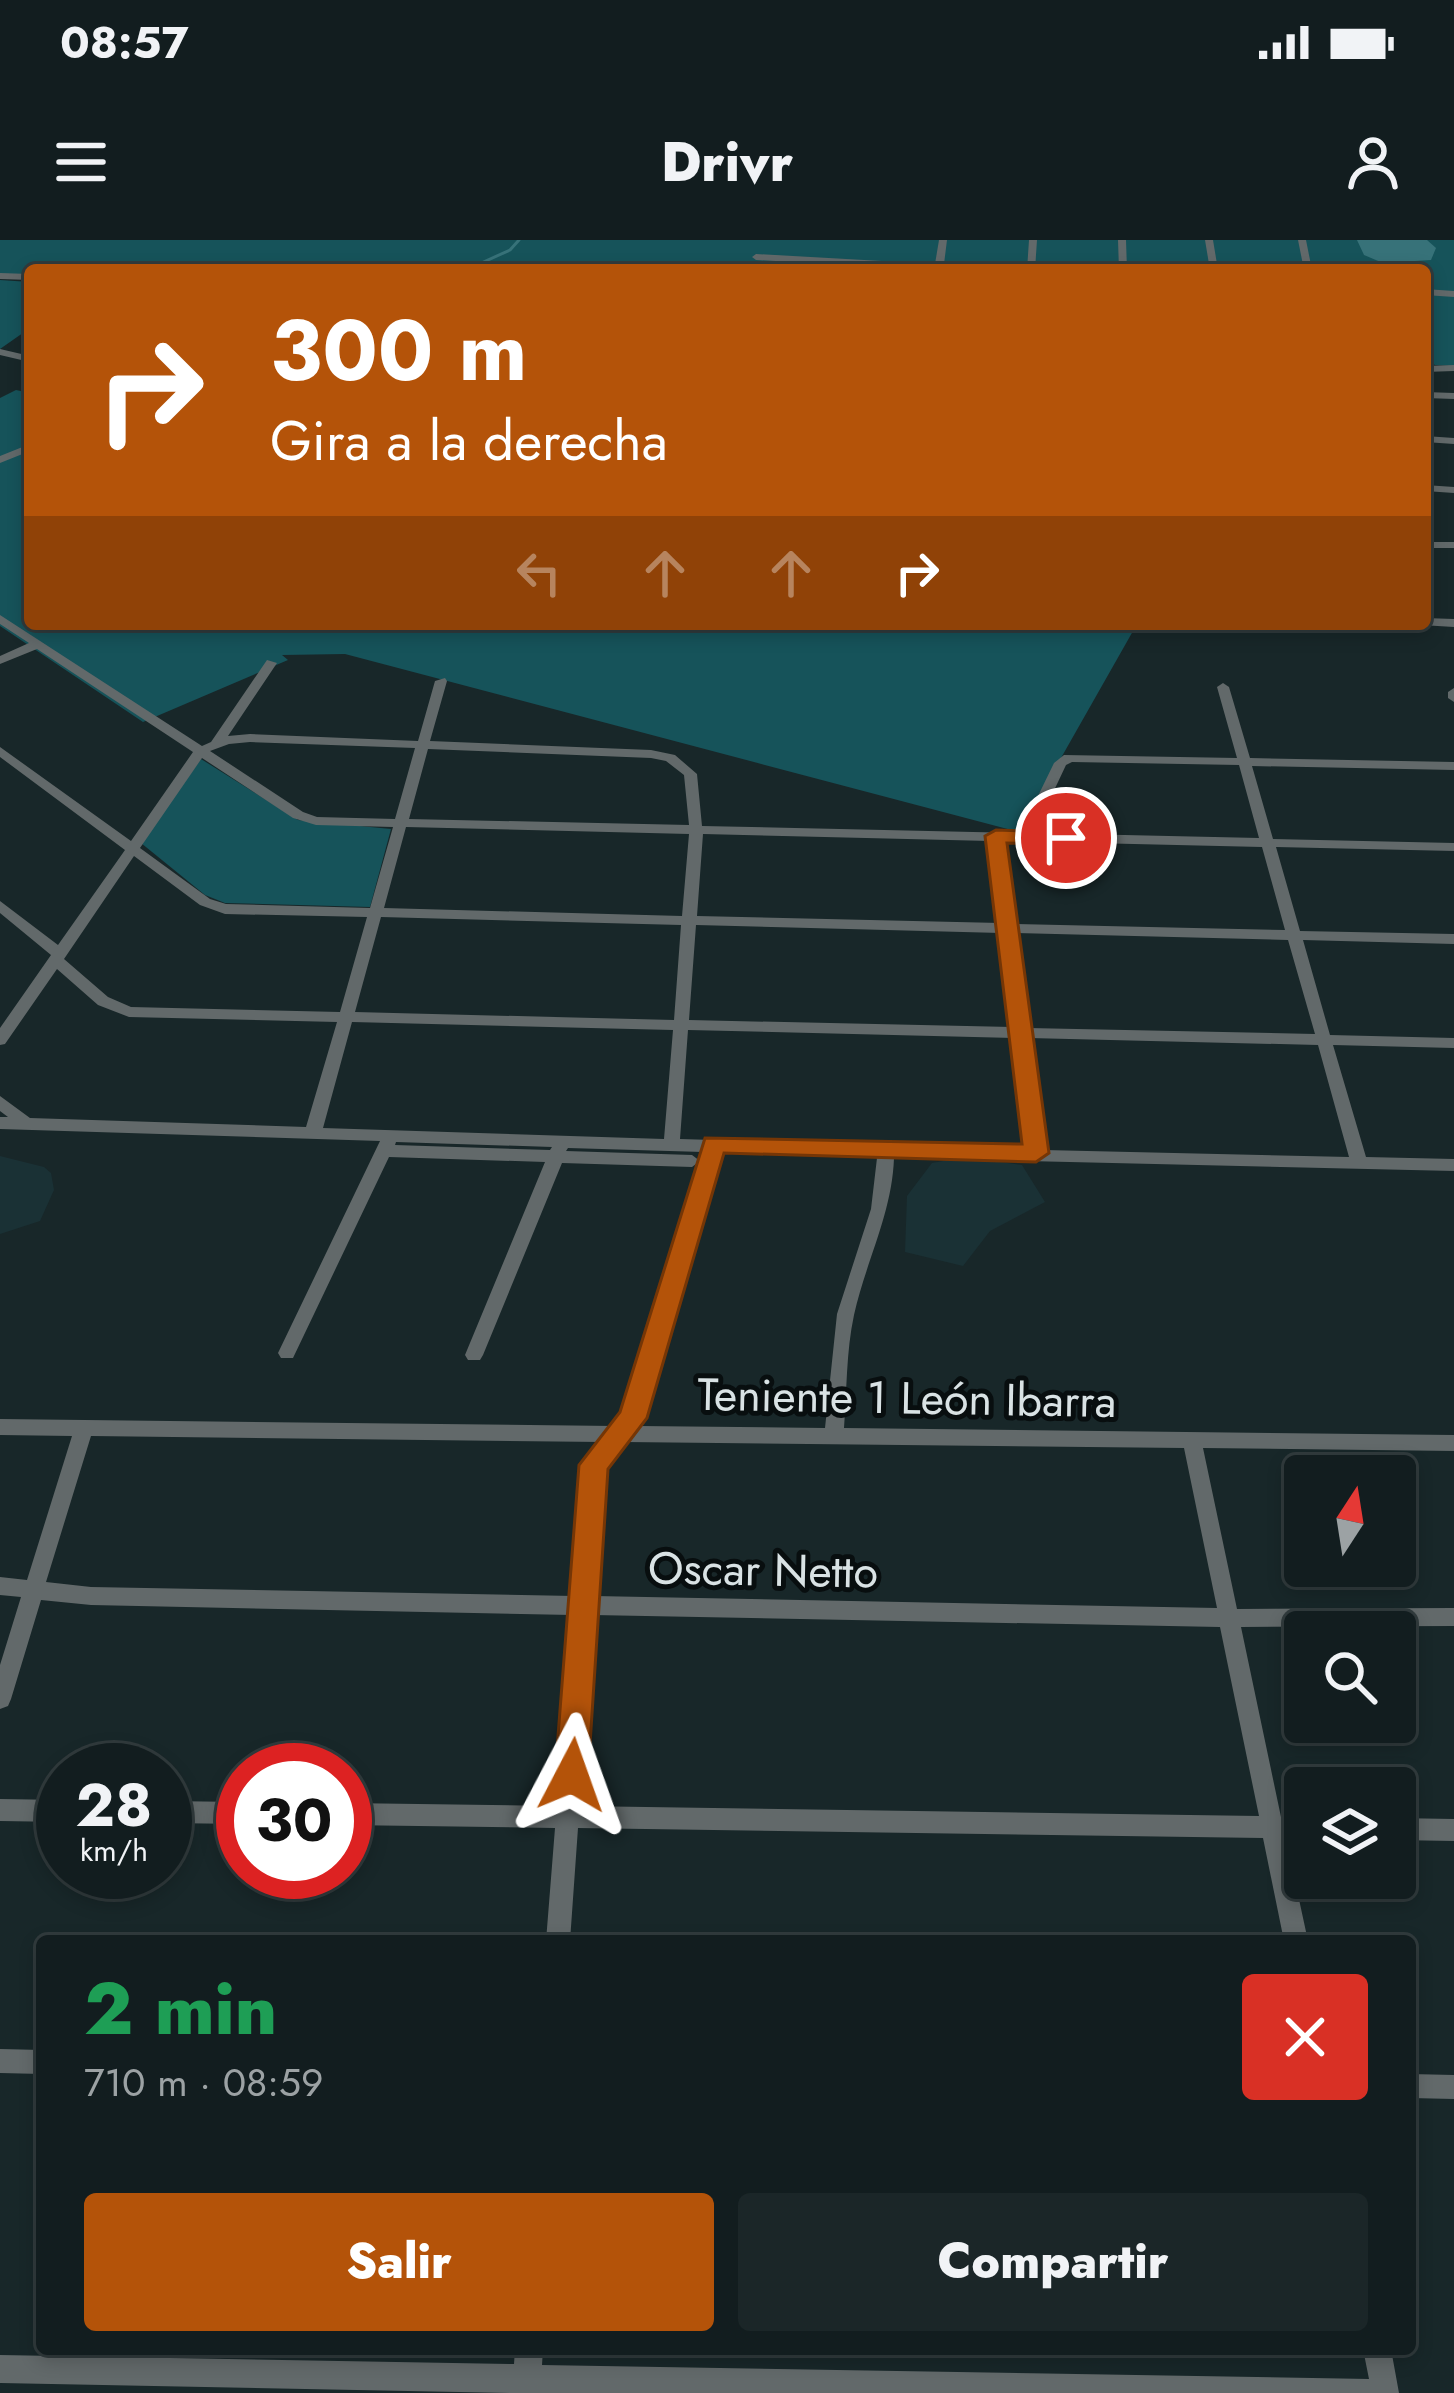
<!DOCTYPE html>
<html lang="es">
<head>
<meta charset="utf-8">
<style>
  body { margin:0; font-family:Jost,sans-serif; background:#1b2628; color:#f1f3f6; height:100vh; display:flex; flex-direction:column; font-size:45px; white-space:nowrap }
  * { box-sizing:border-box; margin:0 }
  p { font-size:39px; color:#9ca2a4 }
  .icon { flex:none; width:66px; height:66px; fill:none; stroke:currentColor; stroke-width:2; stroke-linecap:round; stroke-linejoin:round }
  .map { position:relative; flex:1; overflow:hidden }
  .panel { position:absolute; left:36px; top:1695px; width:1380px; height:420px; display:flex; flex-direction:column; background:#121d1f; border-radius:12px; box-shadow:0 6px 18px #0003,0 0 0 3px #313b3d }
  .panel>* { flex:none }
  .banner { position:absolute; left:24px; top:24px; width:1407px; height:366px; border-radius:12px; box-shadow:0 6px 18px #0003,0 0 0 3px #313b3d; background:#b45309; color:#fff; overflow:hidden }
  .needle { width:78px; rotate:12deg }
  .buttons { position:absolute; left:1284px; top:1215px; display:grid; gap:24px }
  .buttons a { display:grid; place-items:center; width:132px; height:132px; border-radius:12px; background:#121d1f; box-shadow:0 6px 18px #0003,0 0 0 3px #313b3d; font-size:60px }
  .speed { position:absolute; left:36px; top:1503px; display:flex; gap:24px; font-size:60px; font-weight:700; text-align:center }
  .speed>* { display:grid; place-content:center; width:156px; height:156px; border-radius:50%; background:#121d1f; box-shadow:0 6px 18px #0003,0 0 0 3px #313b3d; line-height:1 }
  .speed small { font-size:30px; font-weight:400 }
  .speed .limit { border:18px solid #d22; background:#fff; color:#111 }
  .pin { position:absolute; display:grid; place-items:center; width:102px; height:102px; color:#fff; margin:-51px; border:6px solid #fff; border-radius:50%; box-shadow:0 3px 12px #0007 }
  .me { position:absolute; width:132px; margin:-66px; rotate:4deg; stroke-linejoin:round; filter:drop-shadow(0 0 9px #0008) }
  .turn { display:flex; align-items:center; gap:42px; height:252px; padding:0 48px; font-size:54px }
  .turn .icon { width:156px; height:156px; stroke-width:2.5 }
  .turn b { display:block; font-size:84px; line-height:102px }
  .lanes { display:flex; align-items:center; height:114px; padding:0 48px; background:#0003; justify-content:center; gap:60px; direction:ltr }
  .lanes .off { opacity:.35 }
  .round { display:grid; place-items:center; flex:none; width:126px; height:126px; border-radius:12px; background:#1b2628 }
  .overview { display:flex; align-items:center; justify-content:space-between; height:204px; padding:0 48px }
  h1 { font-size:72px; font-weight:800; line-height:90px; color:#1e9e55 }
  .button { display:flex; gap:24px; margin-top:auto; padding:24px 48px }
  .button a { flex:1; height:138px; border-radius:12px; background:#b45309; color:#fff; font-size:48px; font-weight:800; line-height:138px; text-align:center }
  .button a+a { background:#1b2628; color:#f1f3f6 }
  .status { display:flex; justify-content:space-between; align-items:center; height:84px; padding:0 60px; background:#121d1f; direction:ltr }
  .status svg { height:33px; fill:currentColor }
  header { display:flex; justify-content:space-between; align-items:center; height:156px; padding:0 48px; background:#121d1f; font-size:54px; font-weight:800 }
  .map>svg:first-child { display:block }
</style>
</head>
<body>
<div class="status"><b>08:57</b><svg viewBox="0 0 49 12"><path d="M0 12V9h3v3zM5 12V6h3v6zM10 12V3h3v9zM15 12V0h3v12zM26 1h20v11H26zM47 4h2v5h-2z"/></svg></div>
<header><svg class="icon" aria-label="menu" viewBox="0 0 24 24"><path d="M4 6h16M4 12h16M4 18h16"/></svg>Drivr<svg class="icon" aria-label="person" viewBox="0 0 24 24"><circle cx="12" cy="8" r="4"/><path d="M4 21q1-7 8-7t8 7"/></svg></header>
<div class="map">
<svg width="1454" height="2153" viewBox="0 0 1454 2153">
  <rect width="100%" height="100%" fill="#182729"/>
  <!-- built -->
  <path fill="#1a3135" d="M0,916L44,927L51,933L54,950L40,981L0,994Z
    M965,917L1022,925L1045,962L990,991L963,1026L905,1012L907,956L932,923Z"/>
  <!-- green -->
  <path fill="#16535a" d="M0,0H1454V126L1435,125L1425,119V30H30V36L0,34Z
    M0,40L30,42V88L0,109Z
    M16,150L30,153V384H1137L1019,592L345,414L282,415L288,420L143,482L0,386V158Z
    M201,519L298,580L391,589L370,667L225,663L205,655L141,603Z"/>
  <!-- water -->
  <path fill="#377279" d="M1357,0H1427L1436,8L1431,20L1383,23L1364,15Z"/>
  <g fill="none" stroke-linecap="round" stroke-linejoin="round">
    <!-- stream -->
    <path stroke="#377279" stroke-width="3" d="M466,30L510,10L519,0"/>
    <!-- minor -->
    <path fill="#62696a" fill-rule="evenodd" d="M939,0H947L944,24L1002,30H935L756,20L752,17L756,14L935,24Z
      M1029,0H1037L1035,30H1027Z
      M1118,0H1126L1127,30H1119Z
      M1205,0H1213L1218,30H1210Z
      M1298,0H1306L1312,30H1304Z
      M1397,25L1400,26L1401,30H1393Z
      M0,33L30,34V40L0,39Z
      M1425,49L1454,51V57L1425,55Z
      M0,109L30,116V122L0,115Z
      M1454,125V131L1425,132V126Z
      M1425,152L1454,153V159L1425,158Z
      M1425,196L1454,198V204L1425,202Z
      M30,204V211L0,223V216Z
      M1425,245L1454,247V253L1425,251Z
      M1425,302H1454V308H1425Z
      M0,375L202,506L211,502L267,420L277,423L228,496L250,494L418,501L435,441L445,438L447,441L430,501L651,510L675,515L697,534L702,586L1020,593L1054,523L1064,515L1237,518L1217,447L1223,443L1229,447L1250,518L1454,522V530L1252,526L1273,599L1454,603V611L1276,607L1300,691L1454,694V704L1303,700L1330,795L1454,798V808L1333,805L1366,917L1454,919V931L894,918C892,974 866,1021 854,1075C846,1112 847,1150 844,1188L1454,1195V1211L1203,1208L1237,1369L1454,1368V1386L1241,1387L1281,1577H1305V1599H1286L1308,1701H1284L1263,1598L578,1588L570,1701H546L555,1588L345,1585V1563L557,1566L572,1375L91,1365L41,1360L11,1459L8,1466L0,1469V1425L21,1357L0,1355V1337L27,1340L72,1196L0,1195V1179L615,1186L625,1175L703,912L568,908L566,911L692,915L700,921L692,927L562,923L483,1115L480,1120H468L465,1115L545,922L389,917L293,1118H281L278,1113L380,901L0,889V877H8L0,871V856L30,878L306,887L337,782L129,777L98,765L57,729L5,804L0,805V788L51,715L0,673V661L58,705L125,610L0,517V507L131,601L193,512L37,409L0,424V416L29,403L0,384ZM250,502L415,508L395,579L317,577L303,572L210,511L229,504ZM428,509L651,518L666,521L684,535L689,585L409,579ZM202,518L293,578L316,585L393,587L370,668L226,664L210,659L140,608ZM1072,522L1239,525L1259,598L1034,593L1066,525ZM406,587L689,594L682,676L384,668ZM703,594L990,601L1000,683L697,676ZM1004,601L1262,607L1285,690L1014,684ZM134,616L200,665L225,674L367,677L340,772L131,767L108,757L64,719ZM381,677L681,685L674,780L355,772ZM696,685L1001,693L1012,787L689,780ZM1016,693L1288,700L1315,794L1028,788ZM352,782L673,790L664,899L323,888ZM688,790L1014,798L1027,909L680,899ZM1029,798L1318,805L1349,917L1044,910ZM396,902L552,907L550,910L395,905ZM720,913L877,918L871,969L837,1074L825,1188L638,1186L642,1178ZM91,1196L602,1202L584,1225L574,1356L91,1347L46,1342ZM625,1202L1184,1208L1217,1368L594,1356L603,1228ZM593,1375L1220,1387L1259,1576L579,1566Z
      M1425,378L1454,379V387L1421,385L1425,384Z
      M1454,448V462L1448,458V452Z
      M0,1559L63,1560V1582L0,1581Z
      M165,1561L243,1562V1584L165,1583Z
      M1395,1578L1454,1579V1601L1395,1600Z
      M0,1809L42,1810V1834L0,1833Z
      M1410,1834L1454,1835V1859L1410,1858Z
      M515,2109H543L542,2125L1369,2139L1363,2109H1391L1399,2153H513L0,2143V2115L514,2124Z"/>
  </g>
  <!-- route -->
  <path fill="#b45309" stroke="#753606" stroke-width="3" d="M996,590L1066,592L1076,598L1066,604L1007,603L1049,913L1036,922L724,913L647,1178L608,1229L588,1535L583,1547L572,1552L560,1547L555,1535L579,1225L620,1172L705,898L1022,904L985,596Z"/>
  <g text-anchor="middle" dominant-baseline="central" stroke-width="10" stroke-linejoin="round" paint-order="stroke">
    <!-- street labels -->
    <g font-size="45" fill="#d9e2e4" stroke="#080e0f">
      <text transform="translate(907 1158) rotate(1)">Teniente 1 León Ibarra</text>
      <text transform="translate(763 1330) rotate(1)">Oscar Netto</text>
    </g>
  </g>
</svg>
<div class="buttons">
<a><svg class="needle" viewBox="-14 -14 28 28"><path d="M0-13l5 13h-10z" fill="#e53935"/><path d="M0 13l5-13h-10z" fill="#9ca2a4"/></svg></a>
<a><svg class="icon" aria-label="search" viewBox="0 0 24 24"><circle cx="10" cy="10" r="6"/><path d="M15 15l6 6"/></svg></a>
<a><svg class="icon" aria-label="layers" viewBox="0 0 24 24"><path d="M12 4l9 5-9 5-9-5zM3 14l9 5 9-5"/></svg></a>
</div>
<div class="speed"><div>28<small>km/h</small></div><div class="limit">30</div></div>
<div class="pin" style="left:1066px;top:598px;background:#d93025"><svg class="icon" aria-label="arrive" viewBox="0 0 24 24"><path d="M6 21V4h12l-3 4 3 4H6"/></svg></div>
<svg class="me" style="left:572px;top:1535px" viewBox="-20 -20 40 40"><path d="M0-17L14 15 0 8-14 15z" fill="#b45309" stroke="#fff" stroke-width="4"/></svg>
<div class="banner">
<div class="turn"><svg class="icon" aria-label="right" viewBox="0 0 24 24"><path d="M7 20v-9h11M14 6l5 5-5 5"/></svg><div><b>300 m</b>Gira a la derecha</div></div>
<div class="lanes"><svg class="icon off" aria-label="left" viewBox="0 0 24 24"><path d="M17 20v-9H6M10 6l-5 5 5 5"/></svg><svg class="icon off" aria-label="ahead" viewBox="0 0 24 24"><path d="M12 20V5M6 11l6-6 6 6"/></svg><svg class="icon off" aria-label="ahead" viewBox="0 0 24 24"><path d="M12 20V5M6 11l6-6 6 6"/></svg><svg class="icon" aria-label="right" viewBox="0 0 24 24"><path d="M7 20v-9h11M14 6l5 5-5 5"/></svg></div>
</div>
<section class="panel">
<div class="overview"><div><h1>2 min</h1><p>710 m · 08:59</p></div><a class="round" style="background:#d93025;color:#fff"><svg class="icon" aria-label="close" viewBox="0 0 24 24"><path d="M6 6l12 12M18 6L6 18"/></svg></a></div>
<div class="button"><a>Salir</a><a>Compartir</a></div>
</section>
</div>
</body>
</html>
